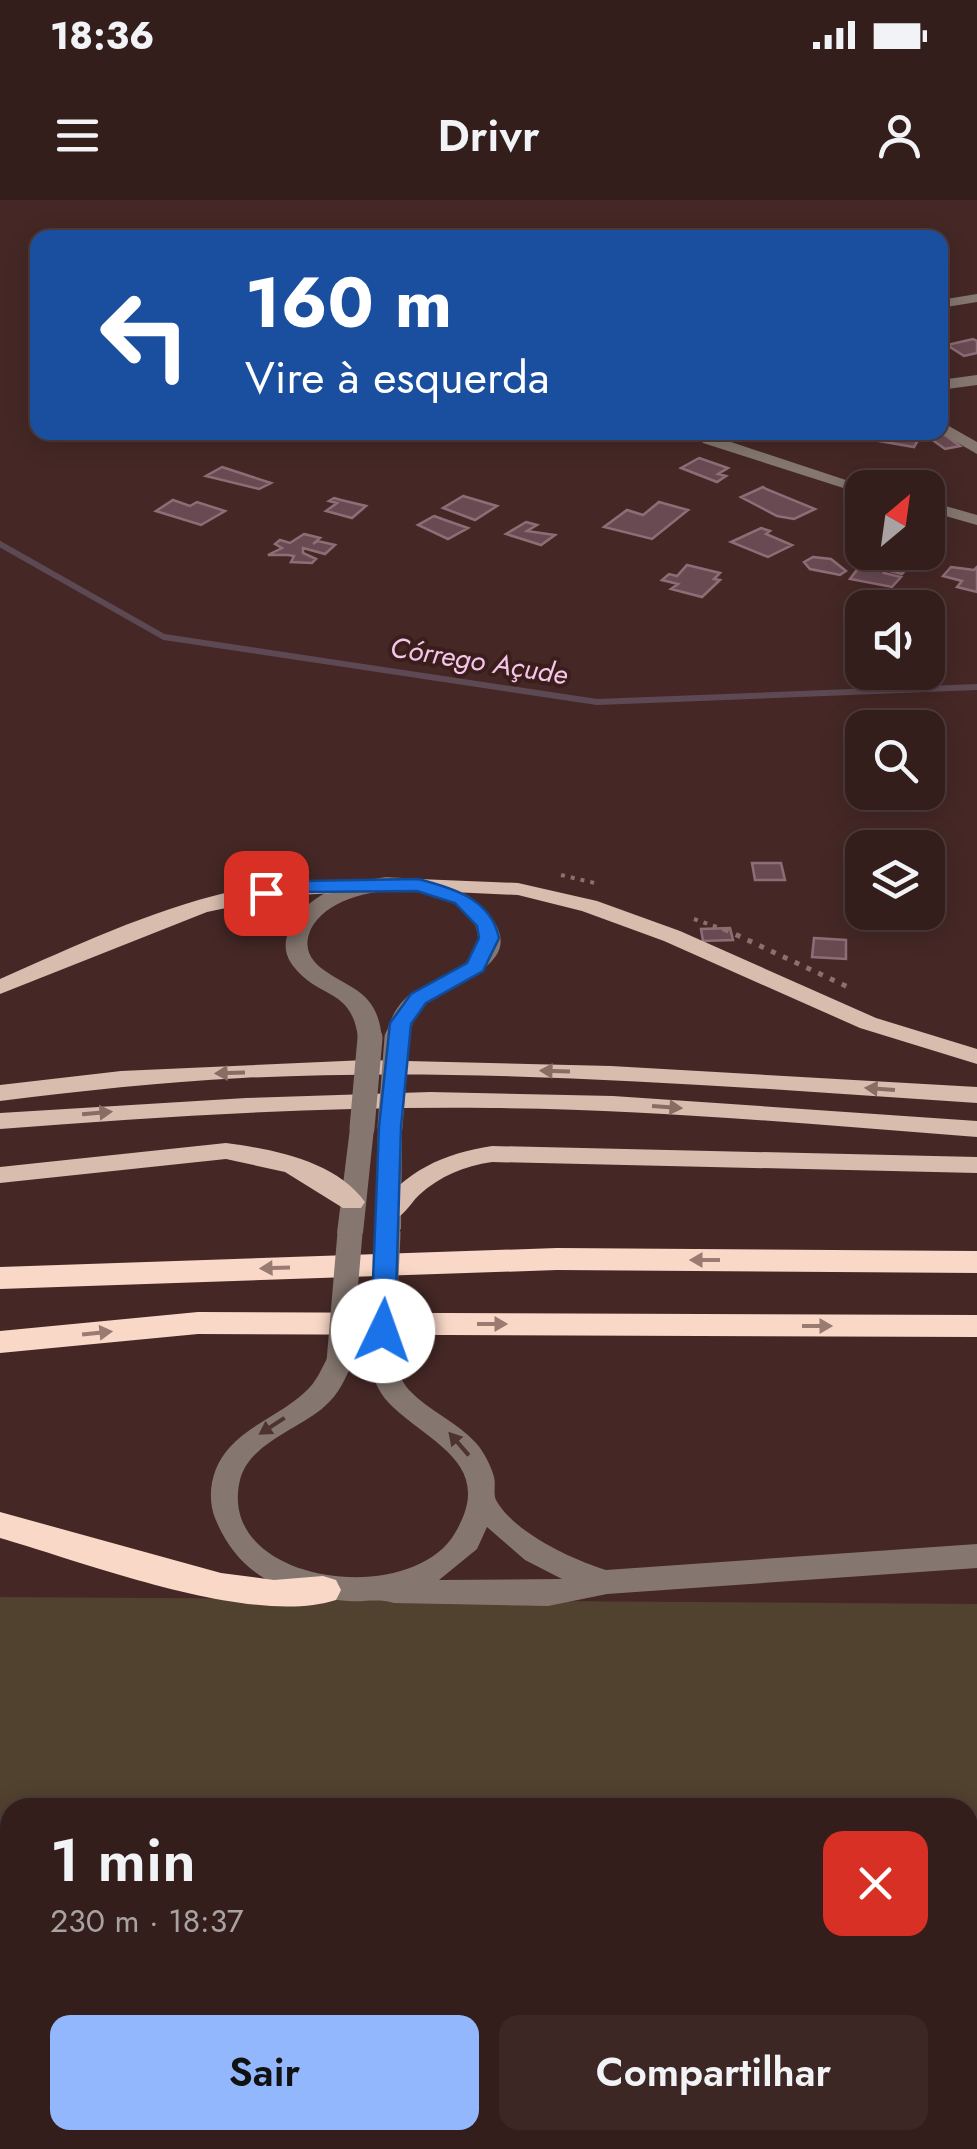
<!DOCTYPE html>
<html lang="pt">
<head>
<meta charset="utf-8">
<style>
  body { margin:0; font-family:Jost,sans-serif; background:#3c2725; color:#f1f3f6; height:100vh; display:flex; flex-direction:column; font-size:38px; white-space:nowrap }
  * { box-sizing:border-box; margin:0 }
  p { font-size:32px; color:#a9a2a3 }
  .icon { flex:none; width:55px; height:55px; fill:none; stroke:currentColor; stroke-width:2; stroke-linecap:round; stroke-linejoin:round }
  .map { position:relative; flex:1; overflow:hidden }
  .panel { position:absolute; left:0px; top:1598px; width:978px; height:352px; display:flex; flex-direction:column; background:#341e1c; border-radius:30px 30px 0 0; box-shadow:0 5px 25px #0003,0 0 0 2px #4e3c3b }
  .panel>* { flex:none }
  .guide { position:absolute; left:30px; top:30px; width:918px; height:210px; border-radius:20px; box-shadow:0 5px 25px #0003,0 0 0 2px #4e3c3b; background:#1a4fa0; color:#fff; overflow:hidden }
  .needle { width:65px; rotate:29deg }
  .fabs { position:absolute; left:845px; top:270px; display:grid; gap:20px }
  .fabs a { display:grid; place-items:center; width:100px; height:100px; border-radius:20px; background:#341e1c; box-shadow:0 5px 25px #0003,0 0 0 2px #4e3c3b; font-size:50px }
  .pin { position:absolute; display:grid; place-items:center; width:85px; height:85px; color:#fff; margin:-42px; border-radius:20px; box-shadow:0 5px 15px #0006 }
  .me { position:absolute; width:110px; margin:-55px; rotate:3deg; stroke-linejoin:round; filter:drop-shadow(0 0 8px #0008) }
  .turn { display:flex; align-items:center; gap:35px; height:210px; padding:0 50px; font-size:45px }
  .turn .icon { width:130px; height:130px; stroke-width:2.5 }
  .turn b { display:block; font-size:70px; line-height:85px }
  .round { display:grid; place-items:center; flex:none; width:105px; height:105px; border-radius:20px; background:#3c2725 }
  .summary { display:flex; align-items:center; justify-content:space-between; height:170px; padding:0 50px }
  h1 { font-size:60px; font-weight:600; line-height:75px }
  .action { display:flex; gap:20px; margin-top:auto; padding:20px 50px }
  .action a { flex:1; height:115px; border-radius:20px; background:#93b7fd; color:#111; font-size:40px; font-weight:600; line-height:115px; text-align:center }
  .action a+a { background:#3c2725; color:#f1f3f6 }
  .status { display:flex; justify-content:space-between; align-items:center; height:70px; padding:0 50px; background:#341e1c; direction:ltr }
  .status svg { height:28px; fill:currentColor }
  header { display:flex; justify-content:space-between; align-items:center; height:130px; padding:0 50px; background:#341e1c; font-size:45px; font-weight:600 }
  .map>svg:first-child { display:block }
</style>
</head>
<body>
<div class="status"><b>18:36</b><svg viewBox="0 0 49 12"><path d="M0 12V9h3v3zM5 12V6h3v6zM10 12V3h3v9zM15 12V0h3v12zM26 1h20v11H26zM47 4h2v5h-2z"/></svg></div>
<header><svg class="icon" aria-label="menu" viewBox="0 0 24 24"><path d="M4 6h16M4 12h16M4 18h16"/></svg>Drivr<svg class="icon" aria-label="person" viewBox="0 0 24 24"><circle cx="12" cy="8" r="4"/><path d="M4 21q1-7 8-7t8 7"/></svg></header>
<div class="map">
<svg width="977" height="1949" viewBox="0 0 977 1949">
  <rect width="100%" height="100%" fill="#452826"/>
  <!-- green -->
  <path fill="#51422f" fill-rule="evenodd" d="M0,1397L977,1404V1949H0ZM10,1608H968V1940H10Z"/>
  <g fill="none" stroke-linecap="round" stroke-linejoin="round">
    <!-- stream -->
    <path stroke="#5d4953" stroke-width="6" d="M0,344L164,437L597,502L977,487"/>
  </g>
  <!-- building -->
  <path fill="#694a53" stroke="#8e6d76" stroke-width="2.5" d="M973,139L977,141V153L964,156L947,145Z
    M847,232H923L914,247L844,235Z
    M942,233L960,246L945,249L927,236Z
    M699,258L728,268L718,274L726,276L717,282L681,268Z
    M222,267L271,283L259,289L206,276Z
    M763,287L766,289L815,309L794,319L777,316L741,297Z
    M463,296L497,306L475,320L443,308Z
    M334,298L341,300L366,306L352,318L326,311L337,303L329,301Z
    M173,300L190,306L197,302L225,311L201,325L156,311Z
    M659,302L688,310L652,339L604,327L627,310L643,315Z
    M434,316L445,320L468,328L448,339L418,325Z
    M526,322L537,325L527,331L555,335L541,345L506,334Z
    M761,328L770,331L766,334L792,345L768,357L731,342Z
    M304,334L320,338L313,344L318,341L335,345L325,354L303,348V353L316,359L312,363L291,362L294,356L288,355H268L282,348L275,344L280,340L290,343Z
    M813,357L831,359L846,371L840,375L810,369L804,362Z
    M877,360L908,367L902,374L886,370L884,373L901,377L892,387L850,379L860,366L870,368Z
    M687,365L720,373L714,379L720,380L702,397L671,389L678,384L662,380L669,374L677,376Z
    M951,367L974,370L977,367V392L957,387L962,381L943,376Z
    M752,663H781L785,680H755Z
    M730,728L733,740L703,741L701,729Z
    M814,738L846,740V759L812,757Z
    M841,1940H890L903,1949H843L838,1946Z"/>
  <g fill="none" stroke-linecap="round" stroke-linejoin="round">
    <!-- path-far1 -->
    <path stroke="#8a706e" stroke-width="4" stroke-dasharray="4 6" stroke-linecap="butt" d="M561,675L599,684
      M694,719L731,732"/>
    <!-- path -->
    <path stroke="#8a706e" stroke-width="5" stroke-dasharray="5 8" stroke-linecap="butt" d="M724,729L848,787"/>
    <!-- minor -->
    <path fill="#857770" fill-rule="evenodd" d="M977,94V102L940,108V100Z
      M977,175V185L940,190V180Z
      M940,221L977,242V254L939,232Z
      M701,232H720L716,237L870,288H862V293L856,292L703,243L699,236Z
      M928,301L977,315V325L928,311Z
      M386,677C422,679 461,682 486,711C535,766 448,780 421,808C412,818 412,832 405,843L397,845L385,838C389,823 394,809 406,798C425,780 481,770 478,737C473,674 328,677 309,734C298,769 346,778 365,797C377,809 380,822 382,838L370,845L358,838C352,788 319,799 294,767C285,756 283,744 289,731C307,691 346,683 386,677Z
      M390,919L402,927L401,1029L388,1038L375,1029L378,927Z
      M362,920L374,928L363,1033L350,1042L337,1033L350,928Z
      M339,1152L349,1155L353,1162C345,1179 339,1194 325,1206C300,1229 249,1243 240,1280C215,1384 411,1409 455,1333C495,1266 434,1245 394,1208C380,1196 374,1181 368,1163L372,1156H392C398,1168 400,1180 409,1190C429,1211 457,1222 476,1243C484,1252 491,1266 494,1277C496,1284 493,1293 496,1300C513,1332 573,1360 606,1370L977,1344V1368L607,1394L548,1406L394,1403C378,1398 366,1402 349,1401C288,1397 239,1378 215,1318C206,1295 212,1266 230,1247C251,1224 281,1214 304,1193C317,1182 321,1169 329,1155ZM487,1327L525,1360L562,1379L439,1380L477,1349Z"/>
    <!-- major -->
    <path fill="#d8bcae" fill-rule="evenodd" d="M374,679L385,685L382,690L283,696L207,712L0,794V779C75,746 149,711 229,692C277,682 325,680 374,679Z
      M418,679L518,683L597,701L680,731L876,818L977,849V864L860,828L664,741L582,711L518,695L410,690L407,685Z
      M366,860L611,866L977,887V903C733,887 487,866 242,878C161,882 80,891 0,901V885L121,871Z
      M430,892L613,896L977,921V937C816,925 654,909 492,908C328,906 164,916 0,929V913L246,898Z
      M226,943C272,949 336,961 365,1002L361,1008H343L285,972L226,959L0,983V967Z
      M492,946L977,957V973L492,962C464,966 440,976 419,995C409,1005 403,1018 389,1022L376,1013C403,971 445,953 492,946Z"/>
    <!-- highway -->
    <path fill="#fad8c7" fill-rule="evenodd" d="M557,1048L977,1051V1073L557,1070L0,1089V1067Z
      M198,1112L977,1115V1137L198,1134L0,1153V1131Z
      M0,1312L221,1373L274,1380L323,1376L336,1380L341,1390L336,1400C252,1427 87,1363 0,1338Z"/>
    <!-- minor-bridge -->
    <path stroke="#857770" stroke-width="25" d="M390,927L397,838
      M362,928L370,838
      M339,1162L350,1033
      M382,1163L388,1034"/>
  </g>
  <!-- one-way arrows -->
  <defs><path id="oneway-solid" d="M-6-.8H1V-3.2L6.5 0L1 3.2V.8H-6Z" transform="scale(2.5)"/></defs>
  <g fill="#896d65">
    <use href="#oneway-solid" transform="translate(555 871) rotate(-178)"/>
    <use href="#oneway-solid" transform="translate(230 873) rotate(178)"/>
    <use href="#oneway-solid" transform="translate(880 889) rotate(-176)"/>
    <use href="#oneway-solid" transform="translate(667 907) rotate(4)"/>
    <use href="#oneway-solid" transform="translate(97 913) rotate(-5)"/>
  </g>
  <g fill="#9a7b72">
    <use href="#oneway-solid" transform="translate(705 1060) rotate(-180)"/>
    <use href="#oneway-solid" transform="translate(275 1068) rotate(178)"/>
    <use href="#oneway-solid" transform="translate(492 1124)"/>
    <use href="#oneway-solid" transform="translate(817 1126)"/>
    <use href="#oneway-solid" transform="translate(97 1133) rotate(-6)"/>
  </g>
  <g fill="#4d3431">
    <use href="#oneway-solid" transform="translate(272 1226) rotate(147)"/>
    <use href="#oneway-solid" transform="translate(459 1244) rotate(-131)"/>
  </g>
  <!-- route -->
  <path fill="#1a73e8" stroke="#114b97" stroke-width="2.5" d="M418,679C453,688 491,699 499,738L483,771L426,803L411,824L401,927L395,1131L383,1139L371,1131L379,927L390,823L411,794L467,763L479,738L477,726L455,703L417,691L303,692L266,699L256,693L259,689L303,681Z"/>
  <g text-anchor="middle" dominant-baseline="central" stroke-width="8" stroke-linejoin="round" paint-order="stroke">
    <!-- far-water labels -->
    <g font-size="28" font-style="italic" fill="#f6c5e9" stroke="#3a1e1c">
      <text transform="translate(479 461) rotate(9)">Córrego Açude</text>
    </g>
  </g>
</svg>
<div class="fabs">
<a><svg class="needle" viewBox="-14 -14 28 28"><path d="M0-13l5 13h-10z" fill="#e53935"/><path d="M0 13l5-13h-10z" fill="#a9a2a3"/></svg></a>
<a><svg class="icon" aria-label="sound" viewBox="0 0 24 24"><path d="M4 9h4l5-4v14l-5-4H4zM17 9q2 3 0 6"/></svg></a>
<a><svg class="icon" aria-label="search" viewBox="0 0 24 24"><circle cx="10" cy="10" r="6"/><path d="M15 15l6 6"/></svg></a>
<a><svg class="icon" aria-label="layers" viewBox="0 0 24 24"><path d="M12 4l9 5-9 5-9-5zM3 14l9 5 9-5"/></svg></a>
</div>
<div class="pin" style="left:266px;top:693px;background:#d93025"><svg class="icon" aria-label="arrive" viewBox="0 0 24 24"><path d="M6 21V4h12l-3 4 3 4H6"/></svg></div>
<svg class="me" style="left:383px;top:1131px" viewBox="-20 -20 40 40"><circle r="19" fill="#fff"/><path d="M0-13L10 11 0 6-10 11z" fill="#1a73e8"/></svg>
<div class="guide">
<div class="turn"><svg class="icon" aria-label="left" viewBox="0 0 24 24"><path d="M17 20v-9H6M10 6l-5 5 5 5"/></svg><div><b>160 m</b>Vire à esquerda</div></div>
</div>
<section class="panel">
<div class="summary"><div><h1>1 min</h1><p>230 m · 18:37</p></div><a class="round" style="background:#d93025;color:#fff"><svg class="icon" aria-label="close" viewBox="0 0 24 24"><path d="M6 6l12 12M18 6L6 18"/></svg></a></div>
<div class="action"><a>Sair</a><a>Compartilhar</a></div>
</section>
</div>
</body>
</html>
